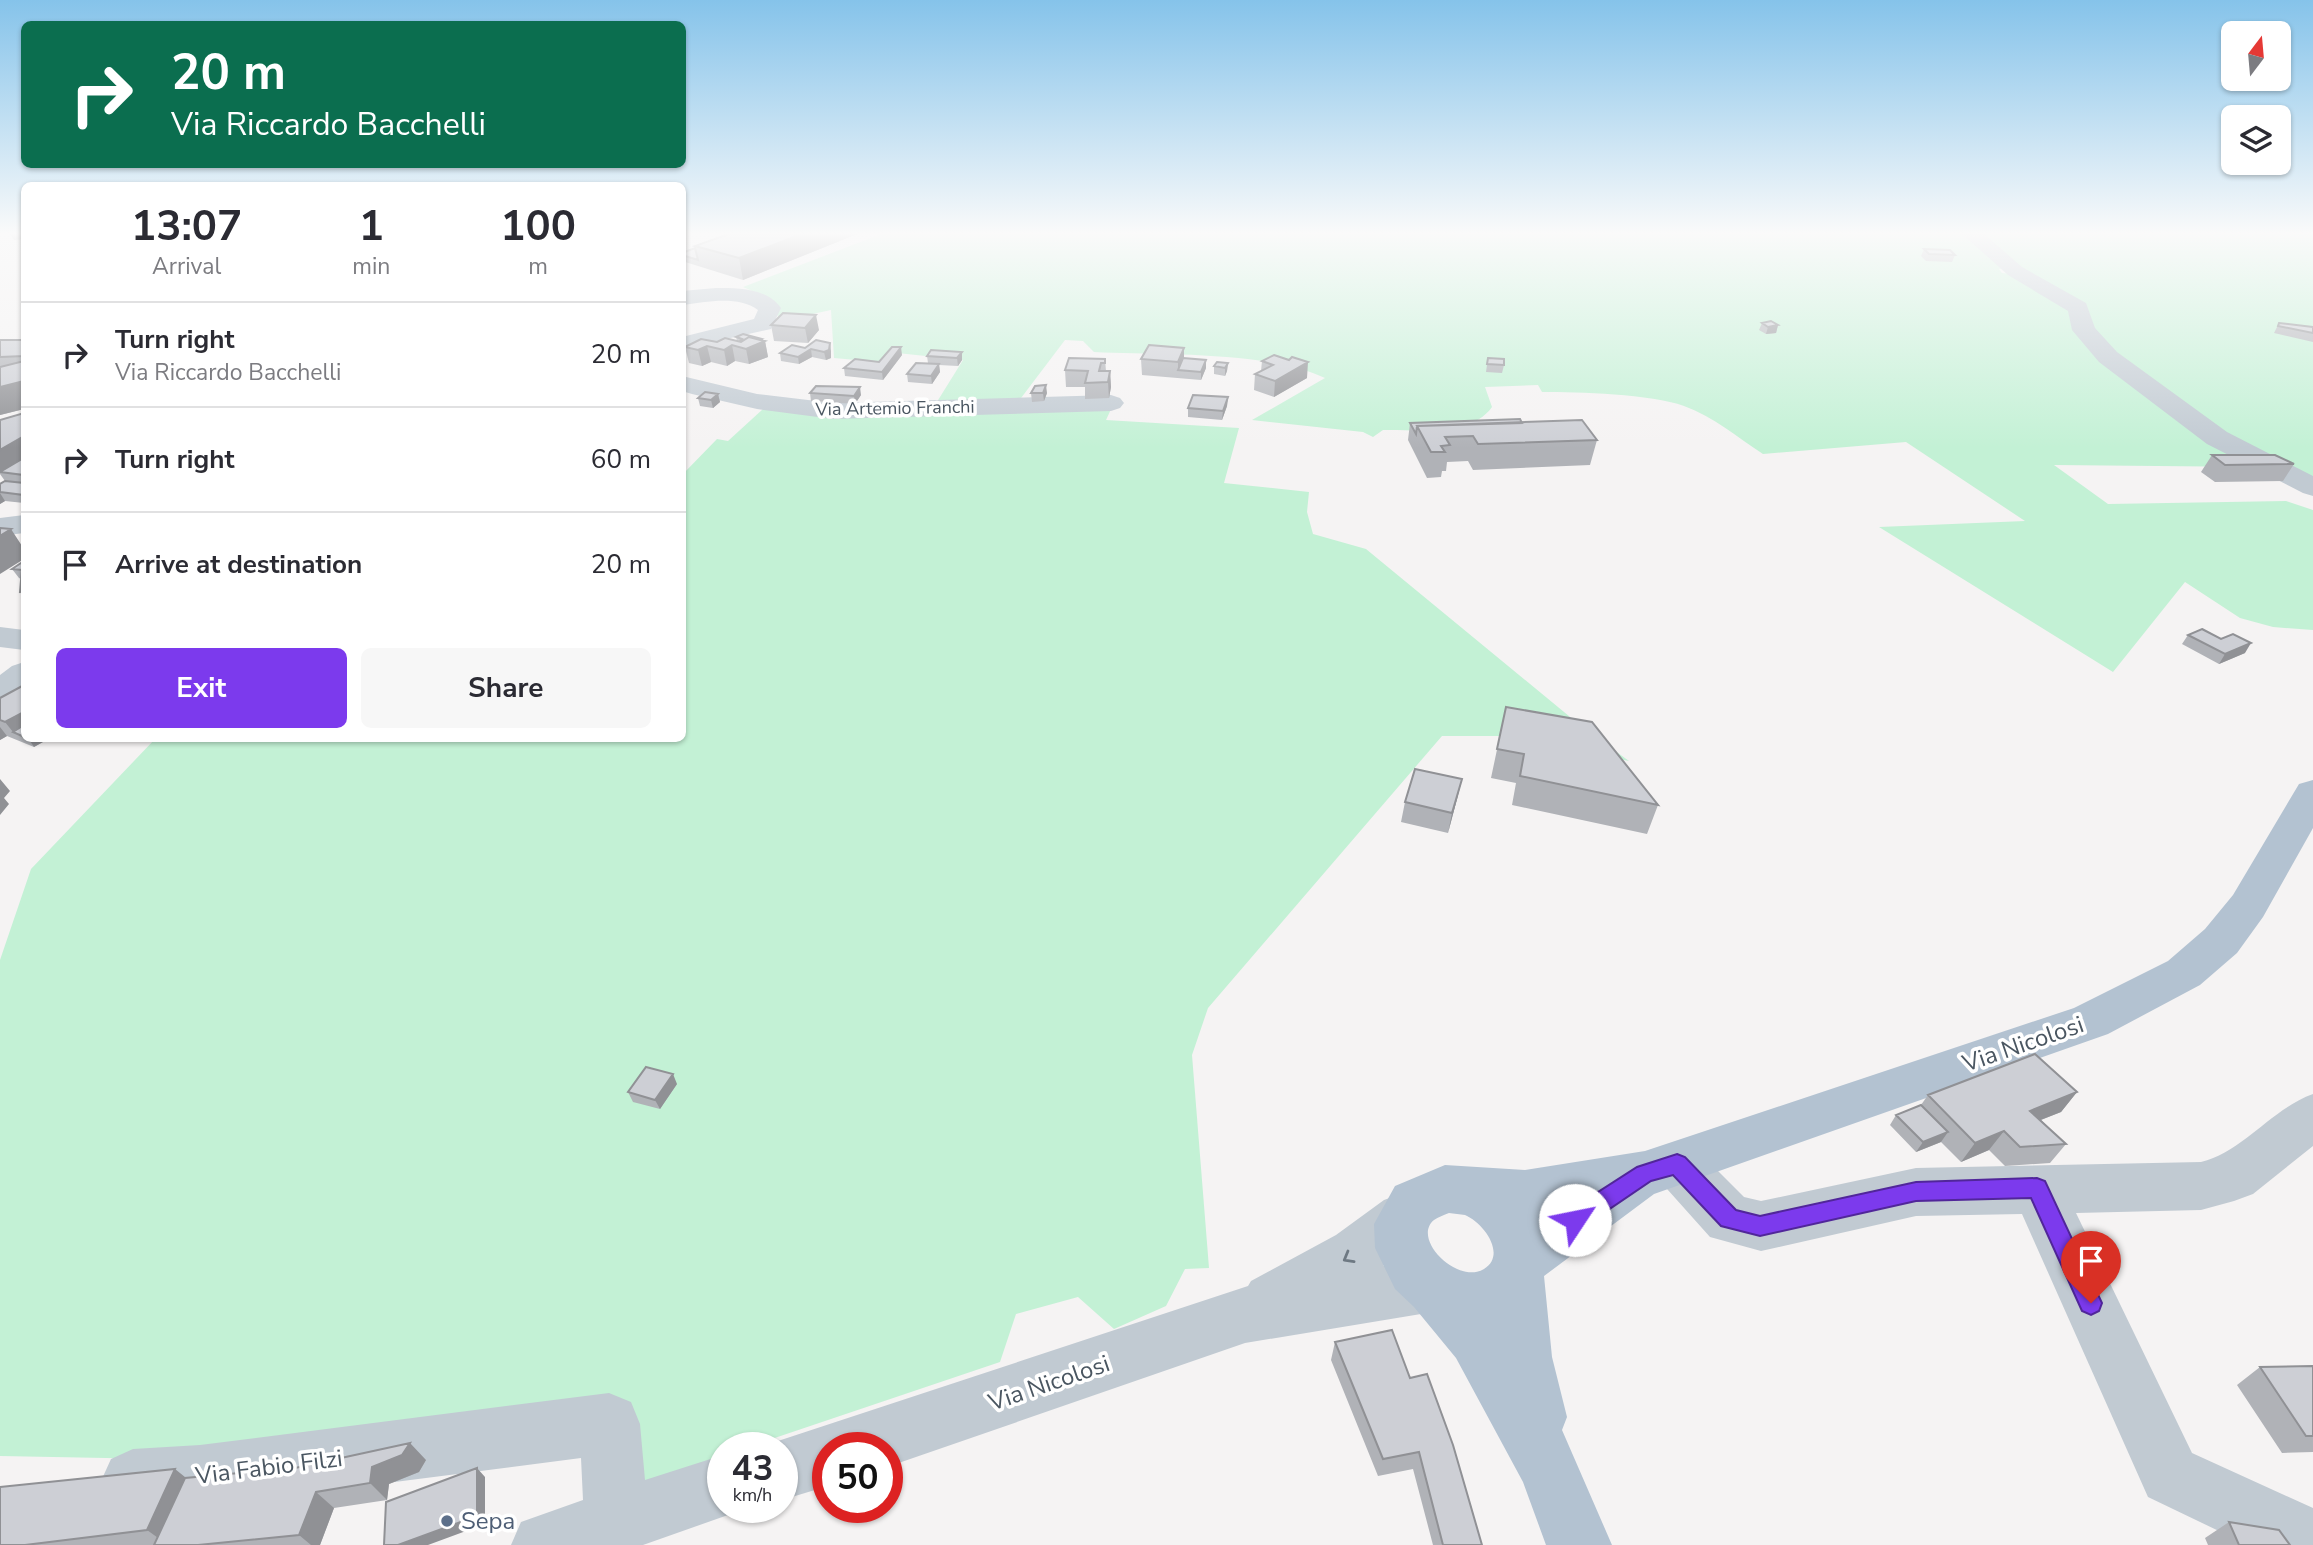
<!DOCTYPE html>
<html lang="en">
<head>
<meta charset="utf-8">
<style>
  body { margin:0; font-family:"Nunito Sans",sans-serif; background:#f7f7f7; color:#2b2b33; height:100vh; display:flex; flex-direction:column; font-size:26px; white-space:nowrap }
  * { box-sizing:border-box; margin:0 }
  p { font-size:23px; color:#7c7c81 }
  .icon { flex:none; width:38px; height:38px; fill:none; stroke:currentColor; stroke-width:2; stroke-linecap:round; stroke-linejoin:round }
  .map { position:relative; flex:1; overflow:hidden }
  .sheet { position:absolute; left:21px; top:182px; width:665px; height:560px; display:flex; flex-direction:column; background:#fff; border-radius:10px; box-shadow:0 2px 5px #0004 }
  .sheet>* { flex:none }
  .top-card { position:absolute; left:21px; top:21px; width:665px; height:147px; border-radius:10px; box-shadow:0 2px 5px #0004; background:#0b6e4f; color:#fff; overflow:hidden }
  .needle { width:46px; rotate:16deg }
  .controls { position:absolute; left:2221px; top:21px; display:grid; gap:14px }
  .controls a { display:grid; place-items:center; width:70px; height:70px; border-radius:10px; background:#fff; box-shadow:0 2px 5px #0004; font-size:35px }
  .speed { position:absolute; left:707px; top:1432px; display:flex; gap:14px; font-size:35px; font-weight:700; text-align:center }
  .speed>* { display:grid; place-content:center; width:91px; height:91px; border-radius:50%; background:#fff; box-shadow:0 2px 5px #0004; line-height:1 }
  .speed small { font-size:18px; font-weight:400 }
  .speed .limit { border:10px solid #d22; background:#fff; color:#111 }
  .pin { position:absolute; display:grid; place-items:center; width:60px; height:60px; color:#fff; margin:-72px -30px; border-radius:50% 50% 50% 0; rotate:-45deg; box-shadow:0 0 7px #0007 }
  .pin .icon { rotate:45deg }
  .me { position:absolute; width:77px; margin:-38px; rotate:56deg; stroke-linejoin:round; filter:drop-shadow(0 0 5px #0008) }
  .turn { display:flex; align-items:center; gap:24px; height:147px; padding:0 35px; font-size:32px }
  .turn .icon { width:91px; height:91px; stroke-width:2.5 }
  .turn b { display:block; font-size:49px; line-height:60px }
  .eta { display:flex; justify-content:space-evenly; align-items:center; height:119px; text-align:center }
  .eta b { font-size:42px; font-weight:700; line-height:49px }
  .primary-button { display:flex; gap:14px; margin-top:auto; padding:14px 35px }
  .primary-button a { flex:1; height:80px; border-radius:10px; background:#7c3aed; color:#fff; font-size:28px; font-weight:700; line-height:80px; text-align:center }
  .primary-button a+a { background:#f7f7f7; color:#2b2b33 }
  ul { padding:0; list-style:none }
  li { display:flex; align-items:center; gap:21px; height:105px; padding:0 35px; border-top:2px solid #e1e1e2 }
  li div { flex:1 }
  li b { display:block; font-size:26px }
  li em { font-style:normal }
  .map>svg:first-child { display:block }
</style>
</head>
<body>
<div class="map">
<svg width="2313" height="1545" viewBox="0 0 2313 1545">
  <rect width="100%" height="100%" fill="#f5f3f3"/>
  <!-- green -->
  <path fill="#c3f1d5" d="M881,232H1962L2005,268L1999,269L2002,273L2014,274L2072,307L2077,328L2260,467L2054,465L2108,504L2286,501L2313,510V630L2273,627L2240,618L2185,582L2113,672L1879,527L2025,521L1906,442L1763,454C1737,437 1714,417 1684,406C1651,394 1579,392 1542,392L1538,385L1485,387L1492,407C1470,438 1417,429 1383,430L1373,437L1363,432L1252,420L1325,378C1268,351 1159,355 1094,352L1083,341L1065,340L1018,402L935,405L963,360L888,352L878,362L834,358L831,310L780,321L770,299L743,287L876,236Z
    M1978,232H2313V483L2220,436L2151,385Z
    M1112,407L1106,420L1239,428L1224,483L1309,492L1307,512L1313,534L1366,549L1581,726L1629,761L1500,736H1442L1208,1008L1192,1055L1209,1268L1185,1269L1166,1306L1114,1329L1078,1297L1016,1314L1000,1362L748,1447H723V1456L634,1486L623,1403L159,1459L0,1456V960L31,869L155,739L682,738L683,474L717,439L728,441L763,409Z"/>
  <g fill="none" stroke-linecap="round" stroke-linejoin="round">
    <!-- minor -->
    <path fill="#c1cad2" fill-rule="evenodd" d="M1960,232H1982L2022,267L2086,303L2095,328L2117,352L2227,432L2313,476V496L2303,493L2207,444L2099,362L2072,330L2068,311L2008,275Z
      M716,288C738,288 767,288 781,308L771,329L717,341L682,352V337L754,319L758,310C738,295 706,302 682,305V291Z
      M682,376L757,394L833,403L1111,395L1120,398L1124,403L1120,408L1111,411L833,419L757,409L692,394L682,391Z
      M24,515V533L0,536V518Z
      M0,627L24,630V650L0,647Z
      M24,662V690L13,700L0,703V675L12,666Z
      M2313,1094V1146L2253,1194L2234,1201L2201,1210L2076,1213L2192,1453L2313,1508V1545H2248L2148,1497L2022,1214L1916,1216L1761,1251L1710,1237L1659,1180L1651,1164L1659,1148L1677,1141L1695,1148L1744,1197L1761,1201L1916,1168L2201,1162C2244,1151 2271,1109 2313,1094Z
      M1403,1193L1422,1200L1430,1218L1422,1236L1383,1266L1427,1259L1447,1267L1455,1286L1447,1305L1427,1313L1245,1343L887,1467V1447H828V1486L782,1500V1447H760L1248,1286L1251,1281L1336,1235L1384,1200Z
      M609,1393L631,1402L640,1424L645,1480L723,1455V1507H746L745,1509L643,1545H511L521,1522L583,1500L581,1458L200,1507L133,1513L111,1503L101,1481L111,1459L133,1449L200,1445Z"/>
    <!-- major -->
    <path fill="#b3c2d1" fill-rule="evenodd" d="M2313,780V828L2263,917L2237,953L2200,985L2108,1034L1654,1194L1544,1276L1552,1357L1567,1417L1562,1430L1612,1545H1546L1523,1482L1456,1358L1414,1307L1395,1289L1375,1248L1374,1224L1395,1186L1445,1165L1525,1170L1645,1151L2074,1008L2168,961L2205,929L2233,895L2299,784ZM1449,1213C1454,1214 1460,1214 1465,1215C1484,1223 1507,1255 1484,1269C1458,1285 1411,1239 1434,1220C1438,1217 1444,1215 1449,1213Z"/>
  </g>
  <!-- wall -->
  <path fill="#b0b2b7" d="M734,232H862L743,280L682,261V253L695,248V246Z
    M1924,249L1955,255L1952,262L1926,261L1921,256Z
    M783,313L819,330L808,343L774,341L771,325Z
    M1762,323L1778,325L1776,333L1766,334L1759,330Z
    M2279,323L2313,327V342L2274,333Z
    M736,337L762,339L763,340L765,341L768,357L749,364L735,361L727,366L711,362L702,366L689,363L685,347L737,341Z
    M0,340H24V409L0,415Z
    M805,348L831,351V358L826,360L812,357L799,364L781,361L780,353Z
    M962,352V360L958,366L939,365L940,372L932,384L908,382L907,374L928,363L927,356Z
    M902,355L883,380L845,376L844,368L879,362Z
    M1274,355L1307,378L1274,397L1254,390L1255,374L1261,371L1262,361Z
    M1184,358L1206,368L1201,380L1142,375L1141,359Z
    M1488,358L1504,365L1502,373L1486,372Z
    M1105,359L1106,371H1110L1111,387L1109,398L1085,399V387H1066L1065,370Z
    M1228,363L1227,371L1225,376L1214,374V366Z
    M810,393L861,395L855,404L811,401Z
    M1031,393H1047L1044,401L1032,402Z
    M718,394L720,402L713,408L700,406L698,398Z
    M1228,397L1227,406L1222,420L1188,417V408Z
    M0,420L24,475V503L5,501L0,504V484L5,481L0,474Z
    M1410,423H1522L1597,440L1590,465L1473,470L1468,461L1447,462L1446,471H1442L1441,477L1427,478L1408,440Z
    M2212,455L2294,464L2283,481L2215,482L2201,472Z
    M24,561V598L20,592L21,579L19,578L12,569Z
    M2188,635L2245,653L2219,664L2182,644Z
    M24,685V738H50L34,747L7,736L0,740V698Z
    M1506,707L1658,805L1647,834L1512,805L1516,783L1491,778Z
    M1462,779L1457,799L1448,833L1401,822L1405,802Z
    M677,1084L660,1109L633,1102L628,1092Z
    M2077,1092L2061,1112L2041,1120L2066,1144L2050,1163L2005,1166L1989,1150L1961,1162L1941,1142L1916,1152L1890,1125L1896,1115L1921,1105L1928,1095Z
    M1335,1342L1410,1378L1482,1545H1433L1413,1469L1378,1476L1331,1360Z
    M2313,1366V1452L2282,1453L2237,1385L2260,1367Z
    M426,1460L419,1472L389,1484L387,1500L334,1508L320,1545H0L185,1478Z
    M2229,1522L2290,1545H2208L2205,1538Z"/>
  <!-- shaded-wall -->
  <path fill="#909195" d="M24,232V239L14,240L10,233Z
    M807,232H862L743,280L739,258Z
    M816,315L819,330L808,343L805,328Z
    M1778,325L1776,333L1766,334L1768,327Z
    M762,339L763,342L765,341L768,357L749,364L746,349Z
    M830,343L831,351V358L826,360L824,352Z
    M732,345L735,361L727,366L724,350Z
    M707,346L711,362L702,366L698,350Z
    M901,347L902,355L883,380L882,372Z
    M1184,348V363L1178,370V362Z
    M811,349L812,357L799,364L798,357Z
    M962,352V360L958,366L957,358Z
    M1206,360V368L1201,380V372Z
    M1308,362L1307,378L1274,397L1275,381Z
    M1228,363L1227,371L1225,376V368Z
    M939,364L940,372L932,384L931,376Z
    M1110,371L1111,387L1109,398L1108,382Z
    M24,381V409L0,415V387Z
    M1046,385L1047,393L1044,401L1043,393Z
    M860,387L861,395L855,404L854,396Z
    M718,394L720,402L713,408L711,400Z
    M1228,397L1227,406L1222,420L1223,411Z
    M24,436V459L0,472V450Z
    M0,493L5,501L0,504Z
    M11,529L24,549V559L0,574V536Z
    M2251,643L2245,653L2219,664L2225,654Z
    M24,712V737L13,732L5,722Z
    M0,727L7,736L0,740Z
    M28,738H50L34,747Z
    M0,779L10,791L4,798L9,804L0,815Z
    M1462,779L1457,799L1448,833L1452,813Z
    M673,1074L677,1084L660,1109L655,1100Z
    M2077,1092L2061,1112L2015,1130L2030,1111Z
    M2004,1131L1989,1150L1961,1162L1975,1143Z
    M1948,1132L1941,1142L1916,1152L1923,1142Z
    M410,1443L426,1460L419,1472L389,1484L387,1500L370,1483L372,1467Z
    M477,1468L485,1477V1524L428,1545H398Z
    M175,1469L206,1494L168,1545L147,1530Z
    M316,1492L334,1508L320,1545H311L299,1535Z"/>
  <!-- building -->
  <path fill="#cdcfd5" stroke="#909195" stroke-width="2" d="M734,232H807L739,258L695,246Z
    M695,248L698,260L682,255V253Z
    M1924,249L1950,250L1955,255L1929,254Z
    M783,313L816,315L805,328L771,325Z
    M1771,321L1778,325L1768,327L1762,323Z
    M2279,323L2313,327V333L2278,326Z
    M743,334L762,339L760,340L749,337L742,341H740L742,339L736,337Z
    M749,337L765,341L746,349L732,345L724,350L707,346L698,350L685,347L701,339L717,342L725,338L741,342Z
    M0,340H24V356L0,357Z
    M816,340L830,343L829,350L824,352L811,349L798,357L780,353L792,345L805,348Z
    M1149,345L1184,348L1178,362L1141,359Z
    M892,347H901L882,372L844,368L855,359L879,362Z
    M931,350L962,352L957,358L927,356Z
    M1274,355L1289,360L1292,357L1308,362L1275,381L1255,374L1273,365L1262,361Z
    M1069,358L1105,359V363H1101L1099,371H1110L1108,382L1085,383L1088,371L1065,370Z
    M1183,358L1206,360L1201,372L1178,370Z
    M1488,358L1504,359V365L1487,364Z
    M24,361V381L0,387V367Z
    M1217,362L1228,363L1225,368L1214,366Z
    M916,363L939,364L931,376L907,374Z
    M1046,385L1043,393H1031L1035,386Z
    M816,386L860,387L854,396L810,393Z
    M705,392L718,394L711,400L698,398Z
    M1193,395L1228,397L1223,411L1188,408Z
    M24,413V436L0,450V420Z
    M1520,419L1522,423L1417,426L1416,434L1410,423Z
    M1582,420L1597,440L1478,444L1473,436L1445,437L1450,445L1441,446L1445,452H1431L1417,426Z
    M2212,455H2275L2294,464L2225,465Z
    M22,459L24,460V475L0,472Z
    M5,481L24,483V495L0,492V484Z
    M0,528L11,529L0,536Z
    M24,561V569L22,570L12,569Z
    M22,569H24V591L20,592Z
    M2202,629L2221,639L2233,634L2251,643L2225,654L2188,635Z
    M24,685V712L5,722L0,720V698Z
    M1506,707L1592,722L1658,805L1520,776L1524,754L1497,749Z
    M24,725V737L13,732Z
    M1415,769L1462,779L1452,813L1405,802Z
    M2035,1054L2077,1092L2030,1111L2066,1144L2020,1147L2004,1131L1975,1143L1928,1095Z
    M646,1067L673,1074L655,1100L628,1092Z
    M1921,1105L1948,1132L1923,1142L1896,1115Z
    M1392,1330L1410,1378L1427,1374L1453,1445L1482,1545H1443L1419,1452L1383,1459L1335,1342Z
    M2313,1366V1436H2306L2260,1367Z
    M410,1443L402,1455L372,1467L370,1483L316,1492L299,1535L198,1545H154L185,1478L295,1468Z
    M477,1468V1516L398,1545H384L386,1502Z
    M175,1469L147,1530L25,1545H0V1487Z
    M2229,1522L2279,1530L2290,1545H2239Z"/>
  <!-- one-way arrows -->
  <defs><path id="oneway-chevron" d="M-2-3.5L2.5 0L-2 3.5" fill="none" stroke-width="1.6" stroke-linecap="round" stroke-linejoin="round" transform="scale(1.75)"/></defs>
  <use stroke="#6e7983" href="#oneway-chevron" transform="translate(1348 1258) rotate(150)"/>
  <!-- sky -->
  <linearGradient id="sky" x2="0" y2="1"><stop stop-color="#85c3ea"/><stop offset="0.52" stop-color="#fafafa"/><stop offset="1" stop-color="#fafafa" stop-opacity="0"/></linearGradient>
  <rect width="2313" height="448" fill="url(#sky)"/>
  <!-- route -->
  <path fill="#7c3aed" stroke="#51269a" stroke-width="2" d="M1677,1154L1685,1157L1736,1210L1760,1216L1916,1182L2037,1178L2045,1181L2102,1303L2099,1311L2091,1315L2082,1311L2031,1198L1916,1201L1760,1236L1721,1226L1673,1175L1651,1181L1583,1227L1575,1230L1567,1227L1564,1220L1567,1212L1637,1167Z"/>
  <!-- markers -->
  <circle fill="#5c6f8a" stroke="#fff" stroke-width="2.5" cx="447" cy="1521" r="7"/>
  <g text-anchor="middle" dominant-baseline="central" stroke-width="7" stroke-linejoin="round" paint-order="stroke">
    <!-- far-street labels -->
    <g font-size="18" fill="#4a5661" stroke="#fff">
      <text transform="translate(895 408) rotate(-1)">Via Artemio Franchi</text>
    </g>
    <!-- near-street labels -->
    <g font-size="24" fill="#4a5661" stroke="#fff">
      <text transform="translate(2023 1044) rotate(-19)">Via Nicolosi</text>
      <text transform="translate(1049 1383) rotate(-19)">Via Nicolosi</text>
      <text transform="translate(269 1467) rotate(-7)">Via Fabio Filzi</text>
    </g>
    <!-- near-service labels -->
    <g font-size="24" fill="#4e5e75" stroke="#fff" text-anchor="start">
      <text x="461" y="1521">Sepa</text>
    </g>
  </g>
</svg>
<div class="controls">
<a><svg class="needle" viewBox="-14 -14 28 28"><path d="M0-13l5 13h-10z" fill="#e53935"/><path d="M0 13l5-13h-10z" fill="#7c7c81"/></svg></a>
<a><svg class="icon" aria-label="layers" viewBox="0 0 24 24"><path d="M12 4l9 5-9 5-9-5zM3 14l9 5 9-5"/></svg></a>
</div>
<div class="speed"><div>43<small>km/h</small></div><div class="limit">50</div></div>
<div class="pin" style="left:2091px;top:1303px;background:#d93025"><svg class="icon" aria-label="arrive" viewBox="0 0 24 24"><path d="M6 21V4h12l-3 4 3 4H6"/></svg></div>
<svg class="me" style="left:1575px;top:1220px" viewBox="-20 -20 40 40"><circle r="19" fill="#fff"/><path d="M0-13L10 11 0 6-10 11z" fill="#7c3aed"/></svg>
<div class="top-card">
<div class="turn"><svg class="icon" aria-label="right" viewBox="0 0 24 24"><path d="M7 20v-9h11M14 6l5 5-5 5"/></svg><div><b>20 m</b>Via Riccardo Bacchelli</div></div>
</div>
<section class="sheet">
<div class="eta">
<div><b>13:07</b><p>Arrival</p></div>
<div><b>1</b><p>min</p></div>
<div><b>100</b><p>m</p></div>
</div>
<ul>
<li><svg class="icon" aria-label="right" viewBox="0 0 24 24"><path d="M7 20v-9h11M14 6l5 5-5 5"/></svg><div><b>Turn right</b><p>Via Riccardo Bacchelli</p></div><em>20 m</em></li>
<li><svg class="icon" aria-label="right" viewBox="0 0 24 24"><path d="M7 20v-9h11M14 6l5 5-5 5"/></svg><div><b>Turn right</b></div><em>60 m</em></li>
<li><svg class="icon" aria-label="arrive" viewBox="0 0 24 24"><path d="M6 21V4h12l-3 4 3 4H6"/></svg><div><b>Arrive at destination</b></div><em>20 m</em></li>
</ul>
<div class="primary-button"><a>Exit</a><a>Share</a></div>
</section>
</div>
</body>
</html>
